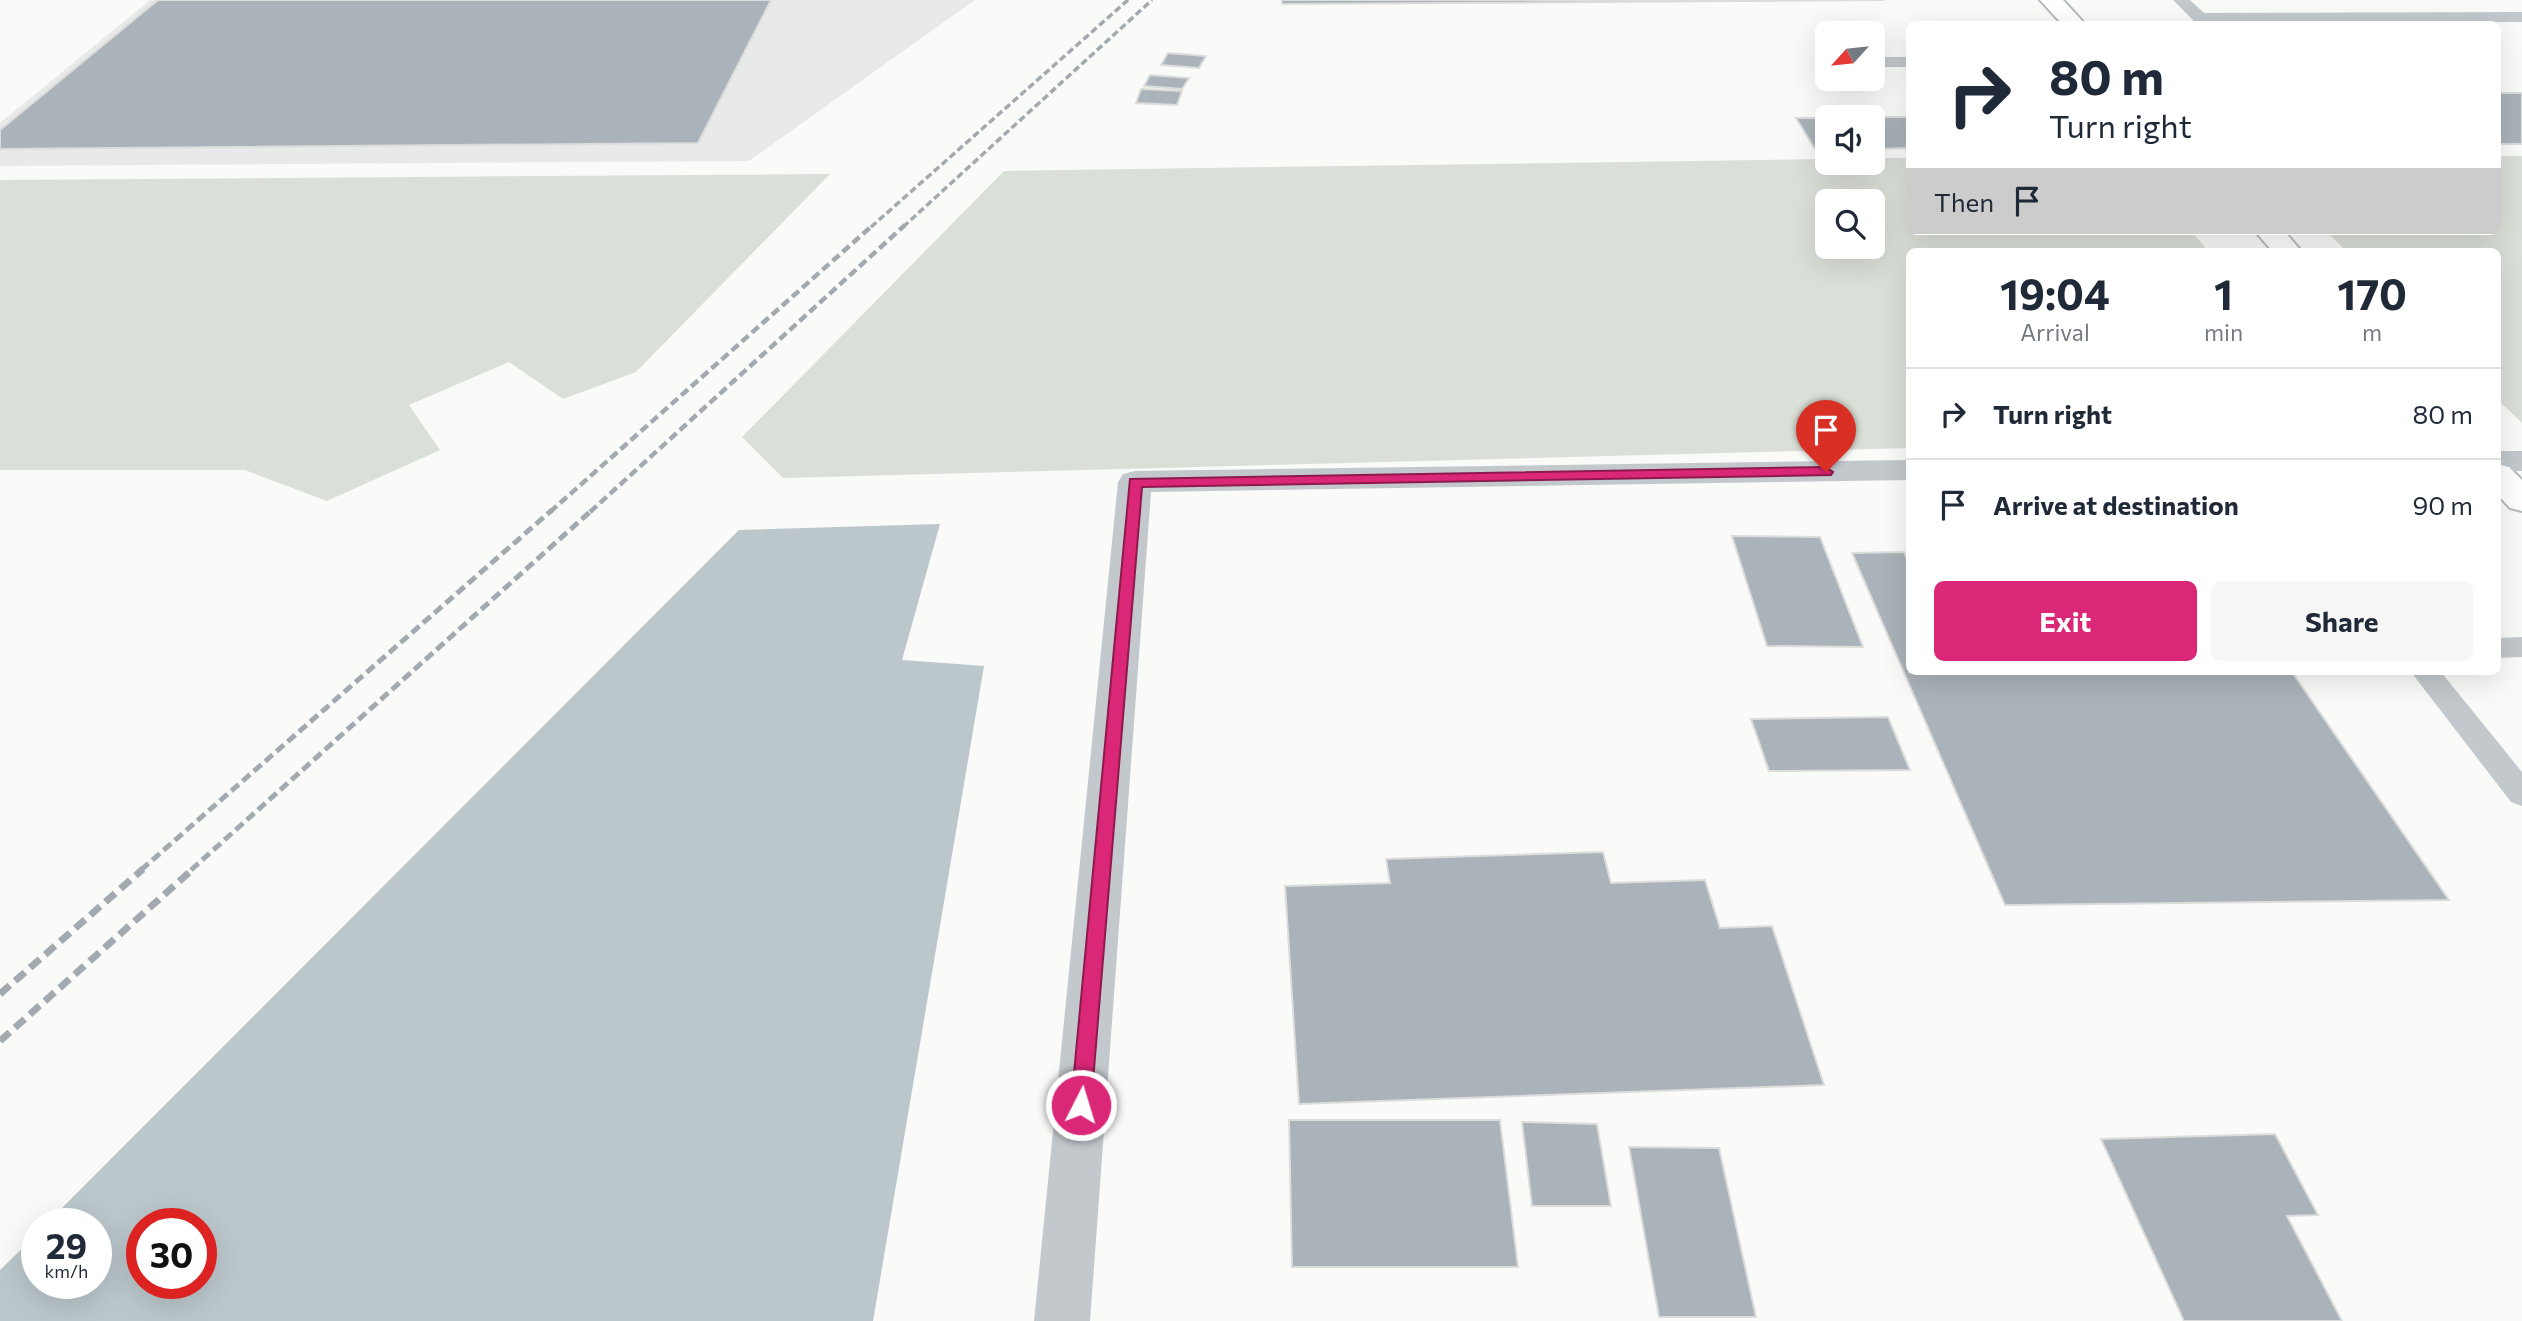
<!DOCTYPE html>
<html lang="en">
<head>
<meta charset="utf-8">
<style>
  body { margin:0; font-family:Commissioner,sans-serif; background:#f6f6f7; color:#1f2937; height:100vh; display:flex; flex-direction:column; font-size:26px; white-space:nowrap }
  * { box-sizing:border-box; margin:0 }
  p { font-size:23px; color:#747a83 }
  .icon { flex:none; width:38px; height:38px; fill:none; stroke:currentColor; stroke-width:2; stroke-linecap:round; stroke-linejoin:round }
  .map { position:relative; flex:1; overflow:hidden }
  .details { position:absolute; left:1906px; top:248px; width:595px; height:427px; display:flex; flex-direction:column; background:#fff; border-radius:10px; box-shadow:0 7px 28px #0002 }
  .details>* { flex:none }
  .guide { position:absolute; left:1906px; top:21px; width:595px; height:214px; border-radius:10px; box-shadow:0 7px 28px #0002; background:#fff; color:#1f2937; overflow:hidden }
  .needle { width:46px; rotate:243deg }
  .controls { position:absolute; left:1815px; top:21px; display:grid; gap:14px }
  .controls a { display:grid; place-items:center; width:70px; height:70px; border-radius:10px; background:#fff; box-shadow:0 7px 28px #0002; font-size:35px }
  .speed { position:absolute; left:21px; top:1208px; display:flex; gap:14px; font-size:35px; font-weight:700; text-align:center }
  .speed>* { display:grid; place-content:center; width:91px; height:91px; border-radius:50%; background:#fff; box-shadow:0 7px 28px #0002; line-height:1 }
  .speed small { font-size:18px; font-weight:400 }
  .speed .limit { border:10px solid #d22; background:#fff; color:#111 }
  .pin { position:absolute; display:grid; place-items:center; width:60px; height:60px; color:#fff; margin:-72px -30px; border-radius:50% 50% 50% 0; rotate:-45deg; box-shadow:0 0 7px #0007 }
  .pin .icon { rotate:45deg }
  .me { position:absolute; width:77px; margin:-38px; rotate:5deg; stroke-linejoin:round; filter:drop-shadow(0 0 5px #0008) }
  .turn { display:flex; align-items:center; gap:24px; height:147px; padding:0 28px; font-size:32px }
  .turn .icon { width:91px; height:91px; stroke-width:2.5 }
  .turn b { display:block; font-size:49px; line-height:60px }
  .then { display:flex; align-items:center; height:66px; padding:0 28px; background:#0003; gap:14px; font-size:26px }
  .eta { display:flex; justify-content:space-evenly; align-items:center; height:119px; text-align:center }
  .eta b { font-size:42px; font-weight:700; line-height:49px }
  .primary-button { display:flex; gap:14px; margin-top:auto; padding:14px 28px }
  .primary-button a { flex:1; height:80px; border-radius:10px; background:#db2777; color:#fff; font-size:28px; font-weight:700; line-height:80px; text-align:center }
  .primary-button a+a { background:#f6f6f7; color:#1f2937 }
  ul { padding:0; list-style:none }
  li { display:flex; align-items:center; gap:21px; height:91px; padding:0 28px; border-top:2px solid #e0e1e3 }
  li div { flex:1 }
  li b { display:block; font-size:26px }
  li em { font-style:normal }
  .map>svg:first-child { display:block }
</style>
</head>
<body>
<div class="map">
<svg width="2522" height="1321" viewBox="0 0 2522 1321">
  <rect width="100%" height="100%" fill="#fafaf8"/>
  <!-- built -->
  <path fill="#e8e9e9" d="M150,0H975L749,161L0,166V123Z"/>
  <!-- green -->
  <path fill="#dadfd7" fill-rule="evenodd" d="M2497,156H2522V423L2497,399V252H2347L2326,231H2497Z
    M1873,158H1909V231H2191L2209,252H1909V448L783,478L742,437L1004,171L1827,159V163H1872ZM1827,201H1872V247H1827Z
    M830,174L636,372L563,399L509,362L409,405L440,450L327,501L245,470H0V180Z"/>
  <!-- water -->
  <path fill="#bbc7cb" fill-rule="evenodd" d="M940,524L902,660L984,666L873,1321H0V1270L37,1234V1283H96V1223H47L739,530ZM142,1223H201V1283H142Z"/>
  <!-- building -->
  <path fill="#aab3b9" stroke="#dcdcda" stroke-width="2" d="M158,0H771L698,143L0,149V130Z
    M1282,0H1884L1282,4Z
    M1168,53L1206,56L1199,68L1161,65Z
    M1150,75L1189,78L1182,89L1144,86Z
    M1141,89L1182,91L1177,105L1136,103Z
    M2497,90L2502,93H2522V144H2497Z
    M1858,117H1909V148L1872,149V117Z
    M1796,118H1827V149H1815Z
    M1732,536L1820,537L1863,647L1767,646Z
    M1904,552L1909,563V672H2292L2449,900L2005,905L1852,553Z
    M1888,717L1910,770L1769,771L1751,719Z
    M1603,852L1611,883L1705,880L1720,928L1772,926L1824,1085L1299,1104L1285,886L1390,883L1386,859Z
    M1289,1120H1500L1518,1267H1292Z
    M1522,1122L1597,1124L1611,1206H1532Z
    M2275,1134L2318,1215L2287,1216L2342,1321H2184L2101,1139Z
    M1629,1147L1719,1148L1756,1317H1659Z"/>
  <g fill="none" stroke-linecap="round" stroke-linejoin="round">
    <defs>
      <path id="secondary" d="M2040,0H2063L2085,24H2062Z
        M2255,231H2284L2302,252H2273Z
        M2497,464L2509,467L2522,480V511L2510,508L2497,494Z"/>
    </defs>
    <!-- secondary casing -->
    <use href="#secondary" stroke="#b3babf" stroke-width="4"/>
    <!-- lane -->
    <path fill="#c3c8cc" fill-rule="evenodd" d="M2173,0H2190L2204,13L2522,12V22L2200,23L2194,21Z
      M1909,57V67H1885L1876,62L1885,57Z
      M2522,637V657L2497,658V638Z
      M2411,672H2441L2522,772V806L2511,802Z"/>
    <!-- street -->
    <path fill="#c3c8cc" fill-rule="evenodd" d="M2497,451H2522V471H2497Z
      M1909,460V480L1151,492L1090,1321H1034L1118,482L1123,474L1135,471Z"/>
    <!-- secondary -->
    <use href="#secondary" fill="#fff" fill-rule="evenodd"/>
    <!-- rail-far3 -->
    <path stroke="#a2aab0" stroke-width="3.5" stroke-dasharray="7 3.5" stroke-linecap="butt" d="M871,227L1128,0
      M903,227L1152,0"/>
    <!-- rail-far2 -->
    <path stroke="#a2aab0" stroke-width="4.5" stroke-dasharray="9 4.5" stroke-linecap="butt" d="M550,512L873,225
      M590,512L905,225"/>
    <!-- rail-far1 -->
    <path stroke="#a2aab0" stroke-width="5" stroke-dasharray="10 5" stroke-linecap="butt" d="M141,870L552,510
      M191,870L592,510"/>
    <!-- rail -->
    <path stroke="#a2aab0" stroke-width="7" stroke-dasharray="13 7" stroke-linecap="butt" d="M0,994L143,869
      M0,1041L193,869"/>
  </g>
  <!-- route -->
  <path fill="#db2777" stroke="#8e194d" stroke-width="2" d="M1826,467L1833,472L1831,475L1142,487L1091,1105L1088,1111L1081,1114L1074,1111L1071,1105L1130,479Z"/>
</svg>
<div class="controls">
<a><svg class="needle" viewBox="-14 -14 28 28"><path d="M0-13l5 13h-10z" fill="#e53935"/><path d="M0 13l5-13h-10z" fill="#747a83"/></svg></a>
<a><svg class="icon" aria-label="sound" viewBox="0 0 24 24"><path d="M4 9h4l5-4v14l-5-4H4zM17 9q2 3 0 6"/></svg></a>
<a><svg class="icon" aria-label="search" viewBox="0 0 24 24"><circle cx="10" cy="10" r="6"/><path d="M15 15l6 6"/></svg></a>
</div>
<div class="speed"><div>29<small>km/h</small></div><div class="limit">30</div></div>
<div class="pin" style="left:1826px;top:472px;background:#d93025"><svg class="icon" aria-label="arrive" viewBox="0 0 24 24"><path d="M6 21V4h12l-3 4 3 4H6"/></svg></div>
<svg class="me" style="left:1081px;top:1105px" viewBox="-20 -20 40 40"><circle r="17" fill="#db2777" stroke="#fff" stroke-width="3"/><path d="M0-11L8 9 0 5-8 9z" fill="#fff"/></svg>
<div class="guide">
<div class="turn"><svg class="icon" aria-label="right" viewBox="0 0 24 24"><path d="M7 20v-9h11M14 6l5 5-5 5"/></svg><div><b>80 m</b>Turn right</div></div>
<div class="then">Then<svg class="icon" aria-label="arrive" viewBox="0 0 24 24"><path d="M6 21V4h12l-3 4 3 4H6"/></svg></div>
</div>
<section class="details">
<div class="eta">
<div><b>19:04</b><p>Arrival</p></div>
<div><b>1</b><p>min</p></div>
<div><b>170</b><p>m</p></div>
</div>
<ul>
<li><svg class="icon" aria-label="right" viewBox="0 0 24 24"><path d="M7 20v-9h11M14 6l5 5-5 5"/></svg><div><b>Turn right</b></div><em>80 m</em></li>
<li><svg class="icon" aria-label="arrive" viewBox="0 0 24 24"><path d="M6 21V4h12l-3 4 3 4H6"/></svg><div><b>Arrive at destination</b></div><em>90 m</em></li>
</ul>
<div class="primary-button"><a>Exit</a><a>Share</a></div>
</section>
</div>
</body>
</html>
